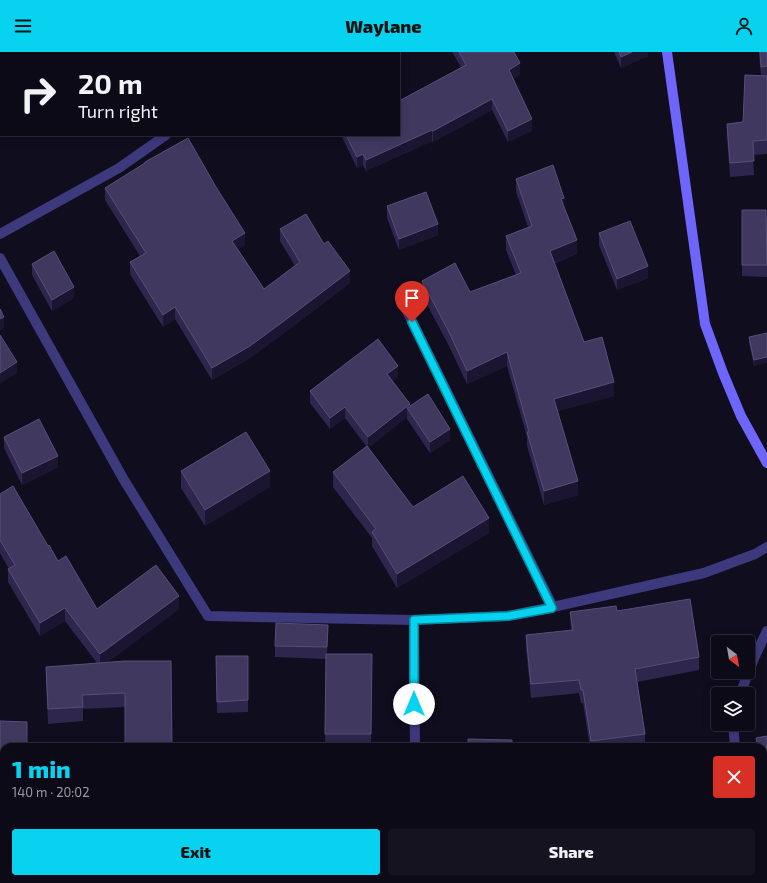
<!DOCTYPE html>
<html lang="en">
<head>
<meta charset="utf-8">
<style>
  body { margin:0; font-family:"Exo 2",sans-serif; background:#151320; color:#f1f3f6; height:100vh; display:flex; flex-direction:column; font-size:15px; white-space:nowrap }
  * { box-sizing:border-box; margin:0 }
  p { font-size:13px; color:#9a9aa1 }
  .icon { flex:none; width:22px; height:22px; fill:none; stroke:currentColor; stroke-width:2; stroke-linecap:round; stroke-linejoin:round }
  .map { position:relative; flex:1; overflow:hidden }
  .drawer { position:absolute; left:0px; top:691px; width:767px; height:140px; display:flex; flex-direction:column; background:#0c0a17; border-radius:12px 12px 0 0; box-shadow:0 2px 10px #0003,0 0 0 1px #2c2b36 }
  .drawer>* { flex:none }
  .banner { position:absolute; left:0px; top:0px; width:400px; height:84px; box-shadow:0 2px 10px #0003,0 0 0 1px #2c2b36; background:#0c0a17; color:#f1f3f6; overflow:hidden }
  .needle { width:26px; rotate:149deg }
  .controls { position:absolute; left:711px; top:583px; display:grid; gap:8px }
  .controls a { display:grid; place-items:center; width:44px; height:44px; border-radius:4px; background:#0c0a17; box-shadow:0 2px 10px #0003,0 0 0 1px #2c2b36; font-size:20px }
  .pin { position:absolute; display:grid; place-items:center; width:34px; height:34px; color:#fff; margin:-41px -17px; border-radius:50% 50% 50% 0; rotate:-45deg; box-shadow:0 0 4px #0007 }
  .pin .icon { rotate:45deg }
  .me { position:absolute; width:44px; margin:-22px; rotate:0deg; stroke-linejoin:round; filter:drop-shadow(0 0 3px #0008) }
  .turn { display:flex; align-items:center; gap:14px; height:84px; padding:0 12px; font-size:18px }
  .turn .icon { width:52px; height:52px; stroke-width:2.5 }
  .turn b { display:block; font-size:28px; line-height:34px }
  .round { display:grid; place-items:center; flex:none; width:42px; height:42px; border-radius:4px; background:#151320 }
  .summary { display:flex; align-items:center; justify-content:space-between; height:68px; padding:0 12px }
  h1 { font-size:24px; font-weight:800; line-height:30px; color:#07d2ef }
  .button { display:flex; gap:8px; margin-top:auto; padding:8px 12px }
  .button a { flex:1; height:46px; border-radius:4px; background:#07d2ef; color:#111; font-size:16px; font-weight:800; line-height:46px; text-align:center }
  .button a+a { background:#151320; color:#f1f3f6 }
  header { display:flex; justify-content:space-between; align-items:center; height:52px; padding:0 12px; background:#07d2ef; color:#111; font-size:18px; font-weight:800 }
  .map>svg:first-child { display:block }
</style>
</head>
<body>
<header><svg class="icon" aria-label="menu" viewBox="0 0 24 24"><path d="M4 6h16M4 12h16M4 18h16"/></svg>Waylane<svg class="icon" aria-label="person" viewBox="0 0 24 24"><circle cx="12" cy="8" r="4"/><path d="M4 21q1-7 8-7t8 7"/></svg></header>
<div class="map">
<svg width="767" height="831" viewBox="0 0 767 831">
  <rect width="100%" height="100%" fill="#100d1f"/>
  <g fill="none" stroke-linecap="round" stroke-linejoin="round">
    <!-- street -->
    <path stroke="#3d397d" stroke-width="10" d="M284,1L285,0
      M0,182L119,116L166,83
      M0,206L124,428L208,564L414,568L507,564L553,555L704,521L755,502L767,495
      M405,255L553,555
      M414,568L415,695
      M740,642L755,604L767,579
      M733,672L735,695
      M0,781H4
      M420,827V831
      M743,827V831"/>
    <!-- secondary -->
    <path stroke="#6e66fb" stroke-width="10" d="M667,0L705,272L723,321L741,364L767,411"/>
  </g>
  <!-- wall -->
  <path fill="#2e264c" d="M452,0H514L520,23L513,27L532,79L508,90L492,58L433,90L432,89L366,119L363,113L357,116L341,83H399L461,15Z
    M614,0H648V4L621,16Z
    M759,0H767V102L753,103L754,123L730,125L727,86V72L743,70L761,24Z
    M145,110L245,193L238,197L264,237L295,214L280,189V177L324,192L350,231L284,281L250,306L212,328L175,267L163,275L130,222V210L140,204L105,148V136L145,111Z
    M516,127L564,157L577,202L555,211L584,290L614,344L557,359L578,443L544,453L527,394V385L507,314L467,332L449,294L422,243V229L470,240L516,223L506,198V184L528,175L516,140Z
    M387,154L438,183L399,198L387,166Z
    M742,158L767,167V225L742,224Z
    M599,181L648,226L617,238L599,193Z
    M32,212L74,246L52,259L32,223Z
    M767,281L754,314L749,291V285Z
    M398,325L392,329L410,354L450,388L430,401L407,367V365L368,396L413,455L489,481L397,536L372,494V486L333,435V420L367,395L345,366L330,377L310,351V339Z
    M4,385L58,415L22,433L4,396Z
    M181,419L270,435L205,474L181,436Z
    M0,442L48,494L58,509L97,557H179L106,611L125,609V655L83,657V669L48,672L46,629V615L97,611L65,569L40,584L8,530V517H9L0,501Z
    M617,559L699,605V618L637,630L645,682V695H590L583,651H581L579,641L531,646L526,596V583L571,578L570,560Z
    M328,573L327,602H372L371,695H325L326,607L275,605V594Z
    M216,604H248V660L217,661Z
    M0,669L27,670V695H4V742H0Z
    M767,684V732L763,733V695H756V686Z"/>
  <!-- shaded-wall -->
  <path fill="#1b1532" d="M351,0H359V1H350Z
    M632,0H648V4L621,16V5Z
    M520,11V23L509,29V18Z
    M492,47V58L433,90V79Z
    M532,67V79L508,90V79Z
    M432,78V89L366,119V108Z
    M327,83H334L327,86Z
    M363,102V113L357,116V105Z
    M564,146V160L561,147Z
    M438,172V183L399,198V187Z
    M245,181V193L232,201V189Z
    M577,188V202L550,212V199Z
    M648,214V226L617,238V227Z
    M350,219V231L284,281L250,306L212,328V316Z
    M74,235V246L52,259V248Z
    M175,255V267L163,275V263Z
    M4,265V276L0,278V267Z
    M507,300V314L467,332V319Z
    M767,305V311L754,314V308Z
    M17,310V321L0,332V321Z
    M398,314V325L387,334V322Z
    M614,330V344L554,360V347Z
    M410,352V360L407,356V365L368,396V385Z
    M345,355V366L330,377V366Z
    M450,377V388L430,401V390Z
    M58,404V415L22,433V421Z
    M270,419V435L205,474V458Z
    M578,429V443L544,453V439Z
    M489,466V481L397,536V522Z
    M179,544V557L100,615V602Z
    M65,556V569L40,584V571Z"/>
  <!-- building -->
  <path fill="#40385f" stroke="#574f78" d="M308,0H351L350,1H307Z
    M459,0H514L520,11L509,18L532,67L508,79L492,47L433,79L432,78L366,108L363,102L357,105L346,83H399V49L466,13Z
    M619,0H632L621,5Z
    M760,0H767V14L761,15Z
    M745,23L767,24V88L753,89L754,109L730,111L727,72L743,70Z
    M188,86L216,135L245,181L232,189L264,237L300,210L280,177L306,162L324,192L328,189L350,219L284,269L250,294L212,316L175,255L163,263L130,210L146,201L105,136L145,111V110Z
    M553,113L564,146L561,147L577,188L550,199L584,290L602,285L614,330L554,347L578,429L544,439L527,380H529L507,300L467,319L449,280L422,229L455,211L470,240L521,221L506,184L532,174L516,127Z
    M426,140L438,172L399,187L387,154Z
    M742,158H766L767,213H742Z
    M630,169L648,214L617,227L599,181Z
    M54,199L74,235L52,248L32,212Z
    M0,257L4,265L0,267Z
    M767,281V305L754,308L749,285Z
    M0,283L17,310L0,321Z
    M378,287L398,314L387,322L410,352L368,385L345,355L330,366L310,339Z
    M428,342L450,377L430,390L407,356Z
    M39,367L58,404L22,421L4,385Z
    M246,380L270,419L205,458L181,419Z
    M367,394L413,455L463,424L489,466L397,522L372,480L376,477L333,420Z
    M13,434L48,494L49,493L58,509L66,504L97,557L156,513L179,544L100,602L65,556L40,571L8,517L15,513L0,488V442Z
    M690,547L699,605L635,617L645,682L591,689L583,638H581L579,628L531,632L526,583L573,578L570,560L616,554L617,559Z
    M276,571L328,573L327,595L275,594Z
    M326,602H372L371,682H325Z
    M216,604H248V648L217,650Z
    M125,609H171L172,695H125V641L82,643L83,655L48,657L46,615Z
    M0,669L27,670V695H4V731H0Z
    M767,684V721L763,722V695H758L756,686Z
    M468,687L512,688V695H468Z
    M39,827H237V831H40Z
    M471,827H545V831H471Z"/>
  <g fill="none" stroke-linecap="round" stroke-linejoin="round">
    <defs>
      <path id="route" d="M412,270L552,556L508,564L414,568V652"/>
    </defs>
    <!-- route casing -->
    <use href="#route" stroke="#05889b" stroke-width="10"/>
    <!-- route -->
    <use href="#route" stroke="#07d2ef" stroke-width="7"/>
  </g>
</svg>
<div class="controls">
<a><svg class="needle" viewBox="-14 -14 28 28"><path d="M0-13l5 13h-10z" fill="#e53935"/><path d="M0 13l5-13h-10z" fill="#9a9aa1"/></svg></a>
<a><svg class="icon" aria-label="layers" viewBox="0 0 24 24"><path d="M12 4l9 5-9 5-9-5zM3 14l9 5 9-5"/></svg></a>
</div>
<div class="pin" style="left:412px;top:270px;background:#d93025"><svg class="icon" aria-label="arrive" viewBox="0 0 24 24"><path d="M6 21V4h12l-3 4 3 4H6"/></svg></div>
<svg class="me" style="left:414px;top:652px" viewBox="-20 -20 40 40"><circle r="19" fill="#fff"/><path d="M0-13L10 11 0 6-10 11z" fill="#07d2ef"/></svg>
<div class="banner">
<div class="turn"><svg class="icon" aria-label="right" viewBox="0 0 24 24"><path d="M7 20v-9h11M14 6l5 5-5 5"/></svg><div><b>20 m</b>Turn right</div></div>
</div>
<section class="drawer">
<div class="summary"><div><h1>1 min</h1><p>140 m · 20:02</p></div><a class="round" style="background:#d93025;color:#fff"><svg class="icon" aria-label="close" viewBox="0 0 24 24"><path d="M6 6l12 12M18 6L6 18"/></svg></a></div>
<div class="button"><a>Exit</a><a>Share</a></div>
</section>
</div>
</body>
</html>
